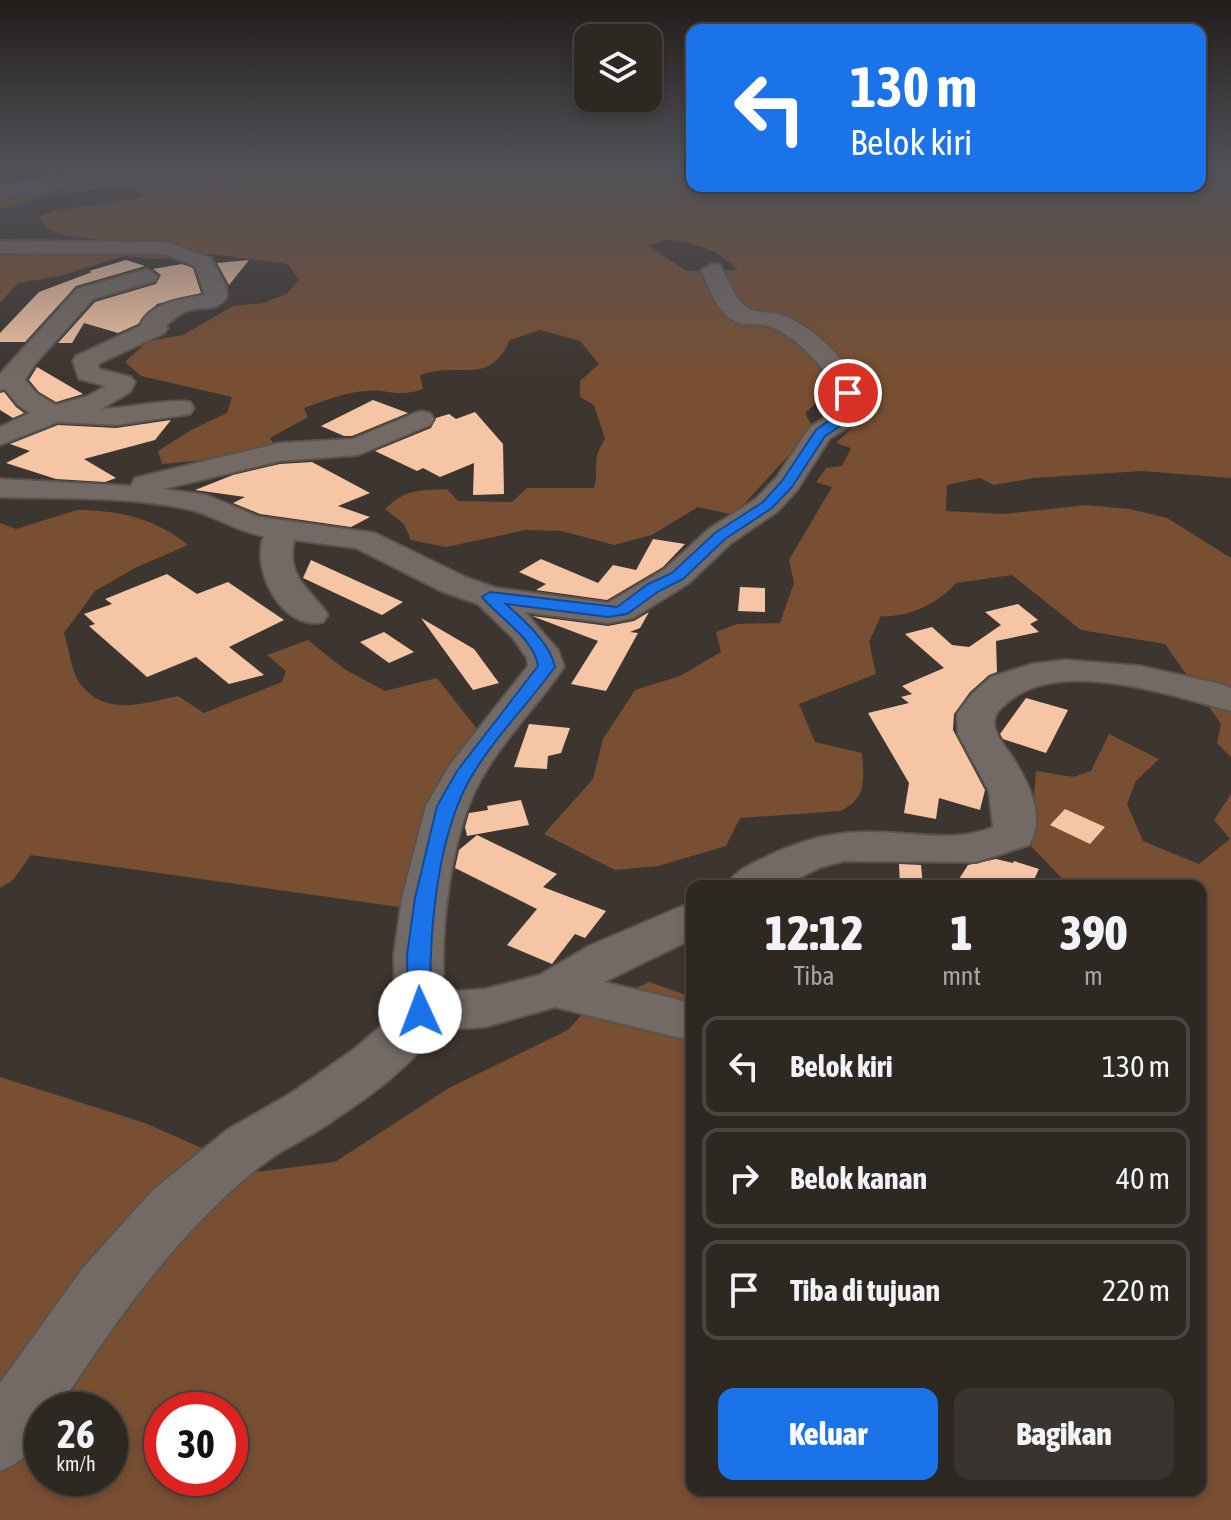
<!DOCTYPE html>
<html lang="id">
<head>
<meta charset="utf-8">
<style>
  body { margin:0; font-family:"Asap Condensed",sans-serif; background:#3a3430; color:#f1f3f6; height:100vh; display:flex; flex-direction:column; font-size:30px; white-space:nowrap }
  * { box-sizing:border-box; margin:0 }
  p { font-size:26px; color:#a7a6a6 }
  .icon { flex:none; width:44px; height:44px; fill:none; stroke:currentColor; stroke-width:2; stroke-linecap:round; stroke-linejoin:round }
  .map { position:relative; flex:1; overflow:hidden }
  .details { position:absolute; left:686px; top:880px; width:520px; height:616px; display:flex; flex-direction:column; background:#2e2823; border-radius:16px; box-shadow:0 4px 12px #0003,0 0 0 2px #494441 }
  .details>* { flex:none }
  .top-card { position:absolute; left:686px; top:24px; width:520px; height:168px; border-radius:16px; box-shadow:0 4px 12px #0003,0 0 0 2px #494441; background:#1a73e8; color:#fff; overflow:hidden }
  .buttons { position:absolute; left:574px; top:24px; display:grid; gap:16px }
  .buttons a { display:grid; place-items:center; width:88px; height:88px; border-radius:16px; background:#2e2823; box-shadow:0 4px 12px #0003,0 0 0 2px #494441; font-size:40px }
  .speed { position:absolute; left:24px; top:1392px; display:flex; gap:16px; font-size:40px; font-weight:700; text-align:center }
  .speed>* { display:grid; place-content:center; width:104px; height:104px; border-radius:50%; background:#2e2823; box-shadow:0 4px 12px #0003,0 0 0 2px #494441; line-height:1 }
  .speed small { font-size:20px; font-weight:400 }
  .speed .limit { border:12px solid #d22; background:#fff; color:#111 }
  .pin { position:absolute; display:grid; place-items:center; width:68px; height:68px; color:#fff; margin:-34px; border:4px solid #fff; border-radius:50%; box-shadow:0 2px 8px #0007 }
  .me { position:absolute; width:88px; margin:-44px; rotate:358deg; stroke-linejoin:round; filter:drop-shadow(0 0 6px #0008) }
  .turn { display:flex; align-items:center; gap:28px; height:168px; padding:0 32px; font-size:36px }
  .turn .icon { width:104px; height:104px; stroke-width:2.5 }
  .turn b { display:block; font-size:56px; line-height:68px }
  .eta { display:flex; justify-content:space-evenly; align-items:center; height:136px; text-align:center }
  .eta b { font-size:48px; font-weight:800; line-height:56px }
  .primary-button { display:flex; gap:16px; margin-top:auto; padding:16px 32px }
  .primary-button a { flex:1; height:92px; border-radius:16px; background:#1a73e8; color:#fff; font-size:32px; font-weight:800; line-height:92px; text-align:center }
  .primary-button a+a { background:#3a3430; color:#f1f3f6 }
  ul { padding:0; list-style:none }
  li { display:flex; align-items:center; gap:24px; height:100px; margin:0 16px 12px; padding:0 16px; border:4px solid #494441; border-radius:16px }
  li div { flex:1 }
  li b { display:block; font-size:30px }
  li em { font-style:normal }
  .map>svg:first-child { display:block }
</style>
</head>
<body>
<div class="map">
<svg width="1231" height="1520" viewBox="0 0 1231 1520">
  <rect width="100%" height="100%" fill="#3d352f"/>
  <!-- green -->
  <path fill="#784f33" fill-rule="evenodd" d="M74,164H153L152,172L241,176L317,164H692V186H1200V164H1231V478L1142,471L1034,478L994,485L980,478L947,485L946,511L1005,514L1085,505L1130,509L1167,518L1231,558V757L1217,743L1221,724L1165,644L1081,630L1012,575L956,583C939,603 908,618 881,616L869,642L876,674L799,704L815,742L862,753C864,779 867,799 840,811L740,818L726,846L658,866L615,870L544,834L593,779L603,739L635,690L680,676L721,652L716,632L737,624L780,623L794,583L789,560L832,487L816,482L826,468L842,466L851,448L836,443L859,421L858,408L816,403L805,413L811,424L800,443L734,515L698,507L652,535L614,545L562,531L526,530L446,547L411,540L404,524L385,509C407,488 418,491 447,489L458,501L512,502L527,488H594C600,465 590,462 605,439L594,405L580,397V381L599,364L580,341L540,330L510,340C488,388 461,360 420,375L423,389C396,398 391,389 366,391C345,392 324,401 304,408L308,417L270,438L275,447L215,459L162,464L158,451L191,430L227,413L232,397L141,376L125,362L148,341L183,335L233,306L263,303L287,294L299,280L288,264L212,254L156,259L124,256L60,276L18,283L0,303V251L90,254L109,242C83,233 55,245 39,217L54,211L145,197L134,186L48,195L7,208L0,207V189L75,166ZM665,240C693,240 719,251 738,270L687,271L648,246Z
    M77,510C118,510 155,518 188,545L135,568L95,591L64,633C69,648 71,670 79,682C104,718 144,703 178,696L204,713L282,682L286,671L267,655L308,640L344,669L385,691L437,678L477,729L446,768L425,821L406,908L31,855L13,880L0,888V523L16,529Z
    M1109,734L1159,759L1136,781L1127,804L1143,841L1199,864L1230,839L1214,820L1231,794V1520H0V1077L145,1123L256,1172L335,1162L449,1088L568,1030L585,1011L649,982L692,997V1490H1200V886H1069L1030,845L1036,771L1073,777L1091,771ZM42,1410H110V1478H42ZM162,1410H230V1478H162Z"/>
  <!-- building -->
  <path fill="#f6c5a5" d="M126,260L145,266L76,286L25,342H0V333L39,292L92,272L89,271Z
    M249,260L229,285L217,263Z
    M182,264L193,268L201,293L157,304L138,324L118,333L84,323L72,343H58L95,302L156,284L161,275L153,269Z
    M37,367L83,394L56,402L39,392L29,380Z
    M4,392L16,407L24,413L13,418L0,410V393Z
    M373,400L408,413L352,436H344L321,426Z
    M475,412L503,444L504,494L473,495L474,463L440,477L423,468L417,471L375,451L431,428L436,418L449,414L456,419Z
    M171,420L155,440L84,459L116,478L105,482L56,479L6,463L30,451L10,444L58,425L116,428Z
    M312,462L370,493L338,506L370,517L351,527L260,514L233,503L245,497L195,490L233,475L280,464Z
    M653,539L685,544L663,567L607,600L536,590L546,584L519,572L541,559L598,583L613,565L636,570Z
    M311,560L403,602L382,615L303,578Z
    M167,574L197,594L228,582L284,620L229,647L264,675L229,684L196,657L147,677L89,626L95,624L84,614L112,604L105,599Z
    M740,587L765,588V612L738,611Z
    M1018,604L1038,620L1030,624L1039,632L996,641L997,672L989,675L970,692L954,714L953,730L985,790L980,810L939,798L936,819L904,813L909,783L868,713L909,703L901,697L912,694L902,686L944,668L905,634L932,627L952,645L969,647L1001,625L985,612Z
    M649,612L640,628L630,632L638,633L606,691L571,684L598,641L532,616L608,626L634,621Z
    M421,618L474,649L499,683L473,690Z
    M384,632L414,652L389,663L360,642Z
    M1026,698L1068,710L1046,753L1003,739L1000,734Z
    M529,724L570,728L561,753L548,756L547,769L514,767Z
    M521,800L529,825L467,836L465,827L469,813L488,810L487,806Z
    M1065,809L1105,827L1090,844L1050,825Z
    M477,835L557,874L543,887L606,911L585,938L575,934L552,964L507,945L537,909L455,868L459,850Z
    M996,859L1013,863L1014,861L1039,869L1031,886H979L959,879L968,865Z
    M899,864L921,865L923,886H900Z"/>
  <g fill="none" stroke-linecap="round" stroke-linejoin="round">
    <defs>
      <path id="minor" d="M243,164H264L252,174L225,181L171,176L128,177L0,198V186C59,176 121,161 181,166C202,168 224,174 243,164Z
        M0,241L166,242L211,258L226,286L227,297C216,312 205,306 190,310C181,312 173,320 166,325L168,328L164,333L98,364L99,369L131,377L135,382L130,392L101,409C123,409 174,398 190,402L194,408L190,414L116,425L58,422L0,445V427L30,413L18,405L5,389L0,390V374L77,289L147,269L158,276L155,281L93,299L35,364L25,380L37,394L56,405L88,396L106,386L79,379L73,361L76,356L140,326C148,303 183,298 205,295L195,266L164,254L0,253Z
        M712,264L720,265C729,280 732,295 746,307C755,314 771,311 782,315C818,329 843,358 862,390L856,400L861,411L854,424L830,438L797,490L778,511L731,543L689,583L633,618L608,623L525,612L558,650L564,667C538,705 502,741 480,781C450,836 440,930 444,992L485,989L540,975L589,946L692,902V939L604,982L692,1003V1041L555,1007L485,1027L435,1030C411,1068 368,1097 331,1122C309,1137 284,1148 263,1164C177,1232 117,1319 57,1410H42C42,1444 31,1458 0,1471V1383L83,1268L153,1190L227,1130L293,1092L353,1050L388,1020L395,1010L394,955L402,898L426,806L449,766L528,666L527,658L513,638L478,604L441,591L356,548L294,540C286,579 310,588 328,615L323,622C283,632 250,570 264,536C237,532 214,515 188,509C127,496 61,499 0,497V479L131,486L135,478L280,443L353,439L420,411L430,413L434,419L430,425L358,455L280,461L163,489L206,495L259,517L375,533L465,577L496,588L608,603L665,569L709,529L756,499L776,478L810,427L835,411L830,400L836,390C822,364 797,336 768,326C758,323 746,326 736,322C717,313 709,287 701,270Z
        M1066,660L1140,666L1220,684L1231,688V711C1171,696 1059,656 1007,703C998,710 992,716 995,728C997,738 1005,746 1011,755C1027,780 1047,816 1029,845L976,862L844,861L821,867L783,886H726C735,871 749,865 764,858C796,842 830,832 865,832C906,831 955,844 993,827L989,791L958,734L957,714L972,694L991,677L1032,664Z"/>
    </defs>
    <!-- minor casing -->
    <use href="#minor" stroke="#59534e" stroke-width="4"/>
    <!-- minor -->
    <use href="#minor" fill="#746a65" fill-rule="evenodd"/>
  </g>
  <!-- sky -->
  <linearGradient id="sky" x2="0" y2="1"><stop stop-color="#221d1a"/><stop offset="0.44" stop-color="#515158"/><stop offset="1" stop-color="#515158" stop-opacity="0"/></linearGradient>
  <rect width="1231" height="377" fill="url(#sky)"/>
  <!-- route -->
  <path fill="#1a73e8" stroke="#114b97" stroke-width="2" d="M844,390L854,393L849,400L854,411L848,421L825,436L792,487L772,508L725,539L683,579L659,591L627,614L608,617L506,604C523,620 550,642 555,667C528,704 493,739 470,779C435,841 428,943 431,1012L428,1018L420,1021L412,1018L408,1012L407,955L415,898L437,806L457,771L538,666C534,638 499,618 482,597L490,592L617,607L648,584L672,573L715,533L763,502L782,481L816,430L842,411L837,400Z"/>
</svg>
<div class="buttons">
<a><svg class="icon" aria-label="layers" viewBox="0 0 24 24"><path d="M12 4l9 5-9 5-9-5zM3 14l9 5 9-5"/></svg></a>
</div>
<div class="speed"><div>26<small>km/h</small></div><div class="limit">30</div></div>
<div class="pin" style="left:848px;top:393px;background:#d93025"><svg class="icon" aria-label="arrive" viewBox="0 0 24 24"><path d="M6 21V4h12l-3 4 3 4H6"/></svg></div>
<svg class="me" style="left:420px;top:1012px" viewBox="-20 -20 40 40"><circle r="19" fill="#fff"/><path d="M0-13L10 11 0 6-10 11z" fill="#1a73e8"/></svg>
<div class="top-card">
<div class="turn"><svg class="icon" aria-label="left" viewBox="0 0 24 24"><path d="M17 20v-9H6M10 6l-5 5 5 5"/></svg><div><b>130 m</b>Belok kiri</div></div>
</div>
<section class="details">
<div class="eta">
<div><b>12:12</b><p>Tiba</p></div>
<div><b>1</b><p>mnt</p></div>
<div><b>390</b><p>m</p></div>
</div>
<ul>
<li><svg class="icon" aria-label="left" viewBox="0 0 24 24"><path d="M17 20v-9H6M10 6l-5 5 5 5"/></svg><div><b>Belok kiri</b></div><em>130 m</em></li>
<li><svg class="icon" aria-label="right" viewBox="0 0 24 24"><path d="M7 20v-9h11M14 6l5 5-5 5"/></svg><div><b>Belok kanan</b></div><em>40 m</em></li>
<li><svg class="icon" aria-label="arrive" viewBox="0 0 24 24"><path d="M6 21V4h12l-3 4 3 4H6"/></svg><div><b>Tiba di tujuan</b></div><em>220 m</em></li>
</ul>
<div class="primary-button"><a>Keluar</a><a>Bagikan</a></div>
</section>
</div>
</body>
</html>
